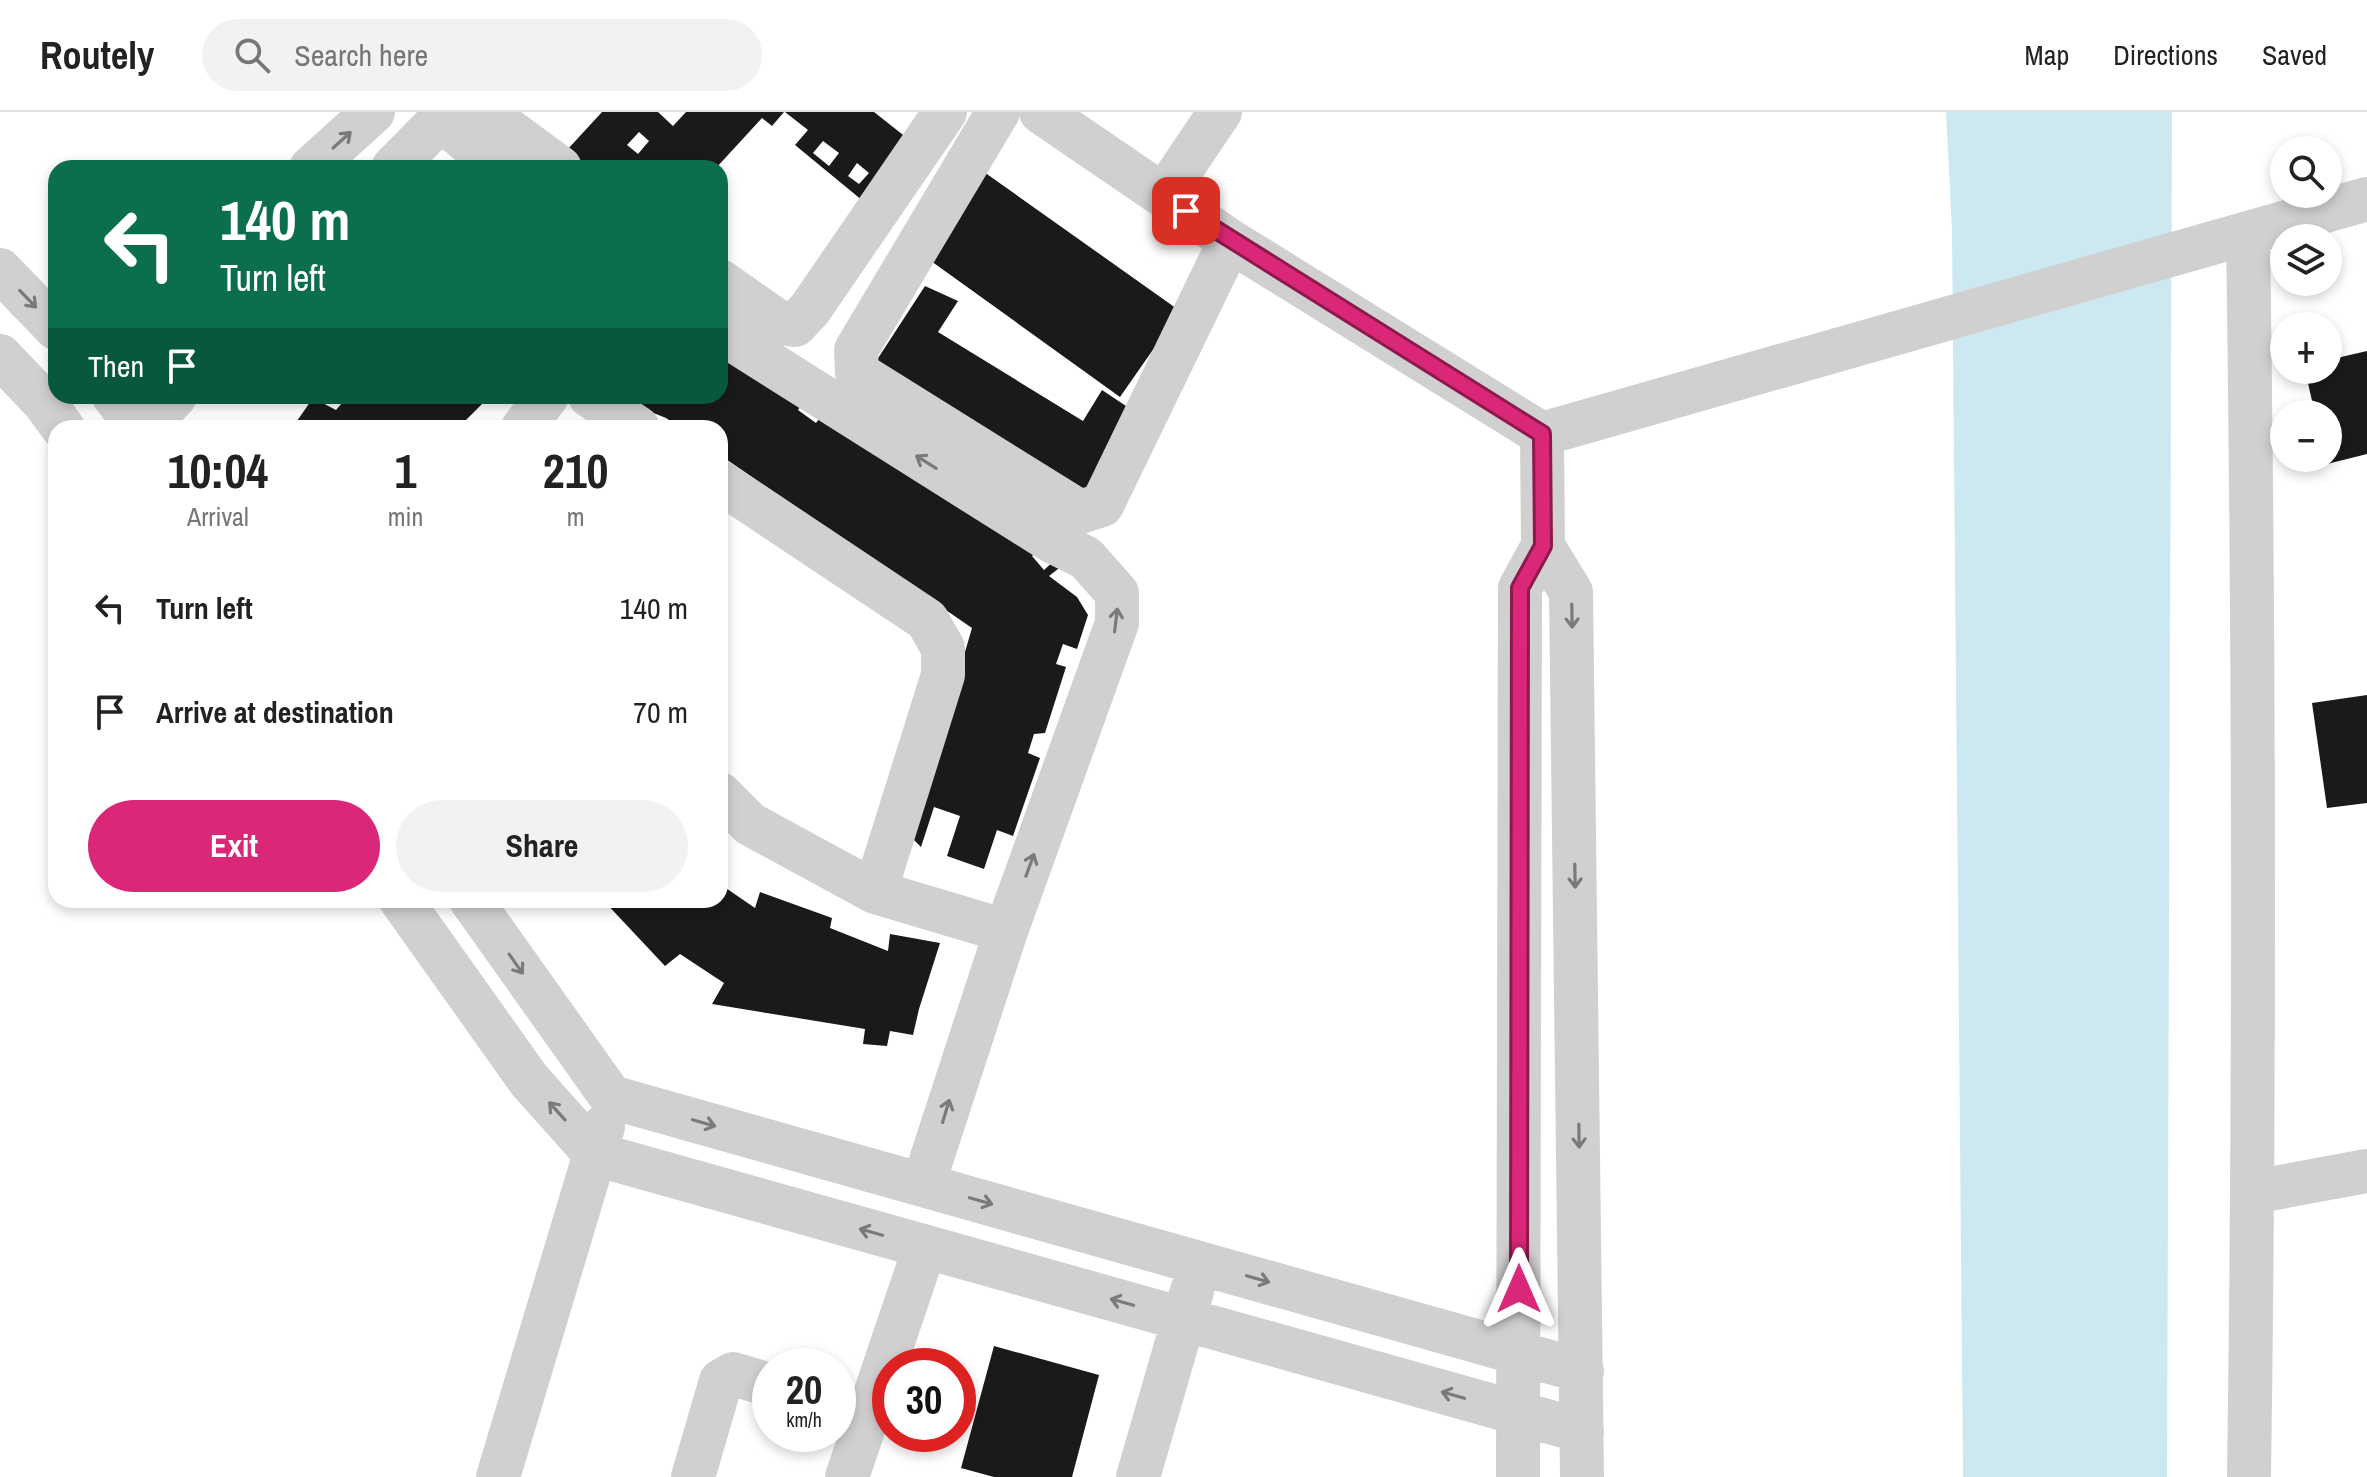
<!DOCTYPE html>
<html lang="en">
<head>
<meta charset="utf-8">
<style>
  body { margin:0; font-family:"Archivo Narrow",sans-serif; background:#f2f2f2; color:#222; height:100vh; display:flex; flex-direction:column; font-size:30px; white-space:nowrap }
  * { box-sizing:border-box; margin:0 }
  p { font-size:26px; color:#767676 }
  .icon { flex:none; width:44px; height:44px; fill:none; stroke:currentColor; stroke-width:2; stroke-linecap:round; stroke-linejoin:round }
  .map { position:relative; flex:1; overflow:hidden }
  .panel { position:absolute; left:48px; top:308px; width:680px; height:488px; display:flex; flex-direction:column; background:#fff; border-radius:24px; box-shadow:0 4px 12px #0003 }
  .panel>* { flex:none }
  .top-card { position:absolute; left:48px; top:48px; width:680px; height:244px; border-radius:24px; box-shadow:0 4px 12px #0003; background:#0b6e4f; color:#fff; overflow:hidden }
  .controls { position:absolute; left:2270px; top:24px; display:grid; gap:16px }
  .controls a { display:grid; place-items:center; width:72px; height:72px; border-radius:50%; background:#fff; box-shadow:0 4px 12px #0003; font-size:40px }
  .speed { position:absolute; left:752px; top:1236px; display:flex; gap:16px; font-size:40px; font-weight:700; text-align:center }
  .speed>* { display:grid; place-content:center; width:104px; height:104px; border-radius:50%; background:#fff; box-shadow:0 4px 12px #0003; line-height:1 }
  .speed small { font-size:20px; font-weight:400 }
  .speed .limit { border:12px solid #d22; background:#fff; color:#111 }
  .pin { position:absolute; display:grid; place-items:center; width:68px; height:68px; color:#fff; margin:-34px; border-radius:16px; box-shadow:0 4px 12px #0006 }
  .me { position:absolute; width:88px; margin:-44px; rotate:0deg; stroke-linejoin:round; filter:drop-shadow(0 0 6px #0008) }
  .turn { display:flex; align-items:center; gap:28px; height:168px; padding:0 40px; font-size:36px }
  .turn .icon { width:104px; height:104px; stroke-width:2.5 }
  .turn b { display:block; font-size:56px; line-height:68px }
  .then { display:flex; align-items:center; height:76px; padding:0 40px; background:#0003; gap:16px; font-size:30px }
  .eta { display:flex; justify-content:space-evenly; align-items:center; height:136px; text-align:center }
  .eta b { font-size:48px; font-weight:700; line-height:56px }
  .primary-button { display:flex; gap:16px; margin-top:auto; padding:16px 40px }
  .primary-button a { flex:1; height:92px; border-radius:48px; background:#db2777; color:#fff; font-size:32px; font-weight:700; line-height:92px; text-align:center }
  .primary-button a+a { background:#f2f2f2; color:#222 }
  ul { padding:0; list-style:none }
  li { display:flex; align-items:center; gap:24px; height:104px; padding:0 40px }
  li div { flex:1 }
  li b { display:block; font-size:30px }
  li em { font-style:normal }
  header { display:flex; align-items:center; gap:48px; box-sizing:border-box; height:112px; padding:0 40px; background:#fff; border-bottom:2px solid #e0e0e0 }
  header strong { font-size:38px }
  nav { display:flex; gap:44px; margin-inline-start:auto; font-size:28px }
  .search { width:560px; height:72px; background:#f2f2f2; display:flex; align-items:center; gap:20px; box-sizing:border-box; padding:0 28px; border-radius:44px; color:#767676; font-size:30px }
  .map>svg:first-child { display:block }
</style>
</head>
<body>
<header>
<strong>Routely</strong>
<div class="search"><svg class="icon" aria-label="search" viewBox="0 0 24 24"><circle cx="10" cy="10" r="6"/><path d="M15 15l6 6"/></svg>Search here</div>
<nav><a>Map</a><a>Directions</a><a>Saved</a></nav>
</header>
<div class="map">
<svg width="2367" height="1365" viewBox="0 0 2367 1365">
  <rect width="100%" height="100%" fill="#fff"/>
  <!-- water -->
  <path fill="#cce8f1" d="M1946,0H2172L2167,1365H1963L1952,118Z"/>
  <!-- building -->
  <path fill="#1a1a1a" fill-rule="evenodd" d="M602,0H658L673,14L686,0H784L772,14L762,6L716,56H586L567,38ZM639,20L649,29L638,42L627,33Z
    M785,0H874L912,30L863,89L795,33L808,18ZM823,29L839,41L829,54L813,41ZM857,51L869,61L859,72L848,64Z
    M984,60L1180,199L1120,285L924,144Z
    M925,174L958,189L938,220L1083,309L1102,278L1138,302L1090,393L869,260Z
    M2367,239V342L2327,352L2328,302H2315L2305,258H2328V248Z
    M720,242L805,288L798,298L816,311L827,296L1040,437L1032,444L1044,458L1057,446L1067,450L1049,464L1077,485L1088,503L1077,537L1063,532L1056,552L1066,555L1045,621L1034,622L1028,641L1040,646L1013,724L997,718L984,757L947,744L960,704L934,695L921,735L911,725L972,516L720,343V316H681L666,306L636,294L647,284H720Z
    M348,284H482L485,289L458,316H292L313,286L336,298Z
    M2367,583V691L2327,696L2312,591Z
    M720,772L755,796L760,780L832,806L830,816L888,839L890,822L940,831L919,897L913,923L890,919L887,934L863,932L865,917L712,892L724,871L680,842L665,854L603,788H720Z
    M994,1234L1099,1263L1072,1365H994L961,1356Z"/>
  <g fill="none" stroke-linecap="round" stroke-linejoin="round">
    <!-- minor -->
    <path stroke="#d0d0d0" stroke-width="44" d="M484,0L560,56
      M998,0L856,238L857,261L1080,400L1102,393L1230,129
      M1041,0L1230,129L1542,322L2367,87
      M440,7L500,56
      M311,56L373,0
      M393,56L448,0
      M1164,83L1220,0
      M2248,121C2254,536 2255,950 2249,1365
      M0,158L56,216
      M720,169L780,211L795,213L810,197L945,0
      M720,220L1050,428L1086,446L1117,481V511L1006,819L923,1073
      M0,244L44,290L63,316
      M114,284L138,316
      M590,284L638,316
      M145,316L175,284
      M523,316L547,284
      M720,370L927,508L943,536V563L875,780
      M1543,434L1571,480L1582,1365
      M720,682L750,712L875,780L1006,819
      M401,788L529,968L595,1042L1582,1319
      M471,788L611,985L1582,1259
      M2253,1080L2367,1059
      M498,1365L603,1015
      M693,1365L721,1269L733,1262L770,1273
      M847,1365L925,1135
      M1138,1365L1192,1179
      M1518,1365L1520,476L1543,434L1542,322"/>
  </g>
  <!-- one-way arrows -->
  <defs><path id="oneway-shaft" d="M-6 0H5M1.5-3L5.5 0L1.5 3" fill="none" stroke-width="1.6" stroke-linecap="round" stroke-linejoin="round" transform="scale(2)"/></defs>
  <g stroke="#7a7a7a">
    <use href="#oneway-shaft" transform="translate(342 28) rotate(-42)"/>
    <use href="#oneway-shaft" transform="translate(28 187) rotate(46)"/>
    <use href="#oneway-shaft" transform="translate(926 350) rotate(-148)"/>
    <use href="#oneway-shaft" transform="translate(1572 504) rotate(89)"/>
    <use href="#oneway-shaft" transform="translate(1116 508) rotate(-83)"/>
    <use href="#oneway-shaft" transform="translate(1030 753) rotate(-70)"/>
    <use href="#oneway-shaft" transform="translate(1575 764) rotate(89)"/>
    <use href="#oneway-shaft" transform="translate(516 852) rotate(55)"/>
    <use href="#oneway-shaft" transform="translate(557 999) rotate(-132)"/>
    <use href="#oneway-shaft" transform="translate(946 999) rotate(-73)"/>
    <use href="#oneway-shaft" transform="translate(704 1011) rotate(16)"/>
    <use href="#oneway-shaft" transform="translate(1579 1024) rotate(89)"/>
    <use href="#oneway-shaft" transform="translate(981 1089) rotate(16)"/>
    <use href="#oneway-shaft" transform="translate(871 1120) rotate(-164)"/>
    <use href="#oneway-shaft" transform="translate(1258 1167) rotate(16)"/>
    <use href="#oneway-shaft" transform="translate(1122 1190) rotate(-164)"/>
    <use href="#oneway-shaft" transform="translate(1453 1283) rotate(-164)"/>
  </g>
  <g fill="none" stroke-linecap="round" stroke-linejoin="round">
    <defs>
      <path id="route" d="M1186,99L1542,322L1543,434L1520,476L1519,1177"/>
    </defs>
    <!-- route casing -->
    <use href="#route" stroke="#8e194d" stroke-width="20"/>
    <!-- route -->
    <use href="#route" stroke="#db2777" stroke-width="14"/>
  </g>
</svg>
<div class="controls">
<a><svg class="icon" aria-label="search" viewBox="0 0 24 24"><circle cx="10" cy="10" r="6"/><path d="M15 15l6 6"/></svg></a>
<a><svg class="icon" aria-label="layers" viewBox="0 0 24 24"><path d="M12 4l9 5-9 5-9-5zM3 14l9 5 9-5"/></svg></a>
<a>+</a>
<a>−</a>
</div>
<div class="speed"><div>20<small>km/h</small></div><div class="limit">30</div></div>
<div class="pin" style="left:1186px;top:99px;background:#d93025"><svg class="icon" aria-label="arrive" viewBox="0 0 24 24"><path d="M6 21V4h12l-3 4 3 4H6"/></svg></div>
<svg class="me" style="left:1519px;top:1177px" viewBox="-20 -20 40 40"><path d="M0-17L14 15 0 8-14 15z" fill="#db2777" stroke="#fff" stroke-width="4"/></svg>
<div class="top-card">
<div class="turn"><svg class="icon" aria-label="left" viewBox="0 0 24 24"><path d="M17 20v-9H6M10 6l-5 5 5 5"/></svg><div><b>140 m</b>Turn left</div></div>
<div class="then">Then<svg class="icon" aria-label="arrive" viewBox="0 0 24 24"><path d="M6 21V4h12l-3 4 3 4H6"/></svg></div>
</div>
<section class="panel">
<div class="eta">
<div><b>10:04</b><p>Arrival</p></div>
<div><b>1</b><p>min</p></div>
<div><b>210</b><p>m</p></div>
</div>
<ul>
<li><svg class="icon" aria-label="left" viewBox="0 0 24 24"><path d="M17 20v-9H6M10 6l-5 5 5 5"/></svg><div><b>Turn left</b></div><em>140 m</em></li>
<li><svg class="icon" aria-label="arrive" viewBox="0 0 24 24"><path d="M6 21V4h12l-3 4 3 4H6"/></svg><div><b>Arrive at destination</b></div><em>70 m</em></li>
</ul>
<div class="primary-button"><a>Exit</a><a>Share</a></div>
</section>
</div>
</body>
</html>
